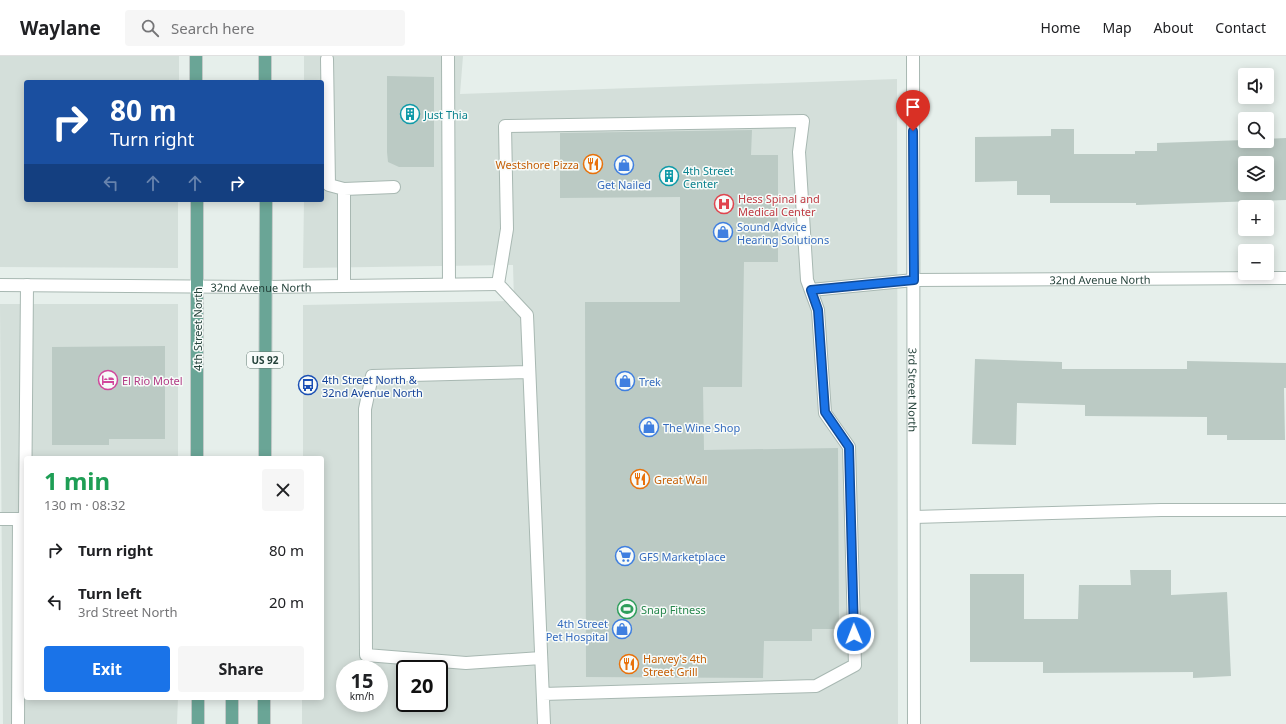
<!DOCTYPE html>
<html lang="en">
<head>
<meta charset="utf-8">
<style>
  body { margin:0; font-family:"Noto Sans",sans-serif; background:#f6f6f6; color:#202124; height:100vh; display:flex; flex-direction:column; font-size:15px; white-space:nowrap }
  * { box-sizing:border-box; margin:0 }
  p { font-size:13px; color:#757577 }
  .icon { flex:none; width:22px; height:22px; fill:none; stroke:currentColor; stroke-width:2; stroke-linecap:round; stroke-linejoin:round }
  .map { position:relative; flex:1; overflow:hidden }
  .drawer { position:absolute; left:24px; top:400px; width:300px; height:244px; display:flex; flex-direction:column; background:#fff; border-radius:4px; box-shadow:0 2px 10px #0003 }
  .drawer>* { flex:none }
  .guide { position:absolute; left:24px; top:24px; width:300px; height:122px; border-radius:4px; box-shadow:0 2px 10px #0003; background:#1a4fa0; color:#fff; overflow:hidden }
  .buttons { position:absolute; left:1238px; top:12px; display:grid; gap:8px }
  .buttons a { display:grid; place-items:center; width:36px; height:36px; border-radius:4px; background:#fff; box-shadow:0 2px 10px #0003; font-size:20px }
  .speed { position:absolute; left:336px; top:604px; display:flex; gap:8px; font-size:20px; font-weight:700; text-align:center }
  .speed>* { display:grid; place-content:center; width:52px; height:52px; border-radius:50%; background:#fff; box-shadow:0 2px 10px #0003; line-height:1 }
  .speed small { font-size:10px; font-weight:400 }
  .speed .limit { border:2px solid #111; border-radius:6px; background:#fff; color:#111 }
  .pin { position:absolute; display:grid; place-items:center; width:34px; height:34px; color:#fff; margin:-41px -17px; border-radius:50% 50% 50% 0; rotate:-45deg; box-shadow:0 0 4px #0007 }
  .pin .icon { rotate:45deg }
  .me { position:absolute; width:44px; margin:-22px; rotate:359deg; stroke-linejoin:round; filter:drop-shadow(0 0 3px #0008) }
  .turn { display:flex; align-items:center; gap:14px; height:84px; padding:0 20px; font-size:18px }
  .turn .icon { width:52px; height:52px; stroke-width:2.5 }
  .turn b { display:block; font-size:28px; line-height:34px }
  .lanes { display:flex; align-items:center; height:38px; padding:0 20px; background:#0003; justify-content:center; gap:20px; direction:ltr }
  .lanes .off { opacity:.35 }
  .round { display:grid; place-items:center; flex:none; width:42px; height:42px; border-radius:4px; background:#f6f6f6 }
  .overview { display:flex; align-items:center; justify-content:space-between; height:68px; padding:0 20px }
  h1 { font-size:24px; font-weight:700; line-height:30px; color:#1e9e55 }
  .button { display:flex; gap:8px; margin-top:auto; padding:8px 20px }
  .button a { flex:1; height:46px; border-radius:4px; background:#1a73e8; color:#fff; font-size:16px; font-weight:700; line-height:46px; text-align:center }
  .button a+a { background:#f6f6f6; color:#202124 }
  ul { padding:0; list-style:none }
  li { display:flex; align-items:center; gap:12px; height:52px; padding:0 20px }
  li div { flex:1 }
  li b { display:block; font-size:15px }
  li em { font-style:normal }
  header { display:flex; align-items:center; gap:24px; box-sizing:border-box; height:56px; padding:0 20px; background:#fff; border-bottom:1px solid #e0e0e0 }
  header strong { font-size:19px }
  nav { display:flex; gap:22px; margin-inline-start:auto; font-size:14px }
  .search { width:280px; height:36px; background:#f6f6f6; display:flex; align-items:center; gap:10px; box-sizing:border-box; padding:0 14px; border-radius:4px; color:#757577; font-size:15px }
  .map>svg:first-child { display:block }
</style>
</head>
<body>
<header>
<strong>Waylane</strong>
<div class="search"><svg class="icon" aria-label="search" viewBox="0 0 24 24"><circle cx="10" cy="10" r="6"/><path d="M15 15l6 6"/></svg>Search here</div>
<nav><a>Home</a><a>Map</a><a>About</a><a>Contact</a></nav>
</header>
<div class="map">
<svg width="1286" height="668" viewBox="0 0 1286 668">
  <rect width="100%" height="100%" fill="#e6efeb"/>
  <!-- built -->
  <path fill="#d4dfda" fill-rule="evenodd" d="M0,0H179V26H26V144H178V212L0,211Z
    M304,0H463L460,38L897,23L898,668H302V642H322V402H303V249L514,245L513,209L303,212L304,144H322V26H304ZM345,613H379V647H345ZM405,613H439V647H405Z
    M0,248H178V402H26V642H178L177,668H3Z"/>
  <!-- building -->
  <path fill="#bbcac4" fill-rule="evenodd" d="M387,20L434,21V111H399L388,106L387,96Z
    M1051,73H1074V98H1135V95H1157V87L1245,84L1267,85V83L1286,82V144L1136,149V147H1050V139H1017V125L975,126V81L1051,80ZM1245,107H1267V129H1245Z
    M752,74L751,99H778V206H744L742,331H703L704,394L838,392L839,573H812V585H764L763,622L586,621L585,246H680V141L560,142V77Z
    M165,290V383H109V389H52V291Z
    M975,303L1062,306V313H1187V305L1286,307V332H1284L1285,384H1227V379H1207V361L1085,360V349L1017,347L1016,389L972,388Z
    M1130,514H1171V539L1227,536L1231,620L1193,622V616L1043,617V606H970V518H1024V563H1078L1079,529H1131Z"/>
  <g fill="none" stroke-linecap="round" stroke-linejoin="round">
    <defs>
      <path id="service" d="M448,0L449,228
        M327,3L329,129L344,133L394,131
        M344,133V230
        M811,234L914,224
        M529,316L372,320L365,353L366,599L466,607L541,602
        M914,461L1161,454H1286
        M0,463H26
        M25,463L27,229
        M543,638L816,630L855,609L849,391L825,357L818,254L807,224L799,96L803,65L505,70L507,173L498,228L527,259L544,668
        M18,668L19,463"/>
      <g id="minor">
        <path id="s1" d="M913,0L914,668"/>
        <path id="s2" d="M914,224L1286,222"/>
        <path id="s3" d="M0,229L266,231L498,228"/>
      </g>
      <path id="primary" d="M196,0V26
        M265,0V26
        M197,144V402
        M265,402L266,144
        M198,642V668
        M232,642V668
        M264,668V642"/>
    </defs>
    <!-- service casing -->
    <use href="#service" stroke="#a8b8b2" stroke-width="14"/>
    <!-- minor casing -->
    <use href="#minor" stroke="#a8b8b2" stroke-width="14"/>
    <!-- primary casing -->
    <use href="#primary" stroke="#c2cac8" stroke-width="14"/>
    <!-- service -->
    <use href="#service" stroke="#fff" stroke-width="12"/>
    <!-- minor -->
    <use href="#minor" stroke="#fff" stroke-width="12"/>
    <!-- primary -->
    <use href="#primary" stroke="#6aa596" stroke-width="12"/>
  </g>
  <g fill="none" stroke-linecap="round" stroke-linejoin="round">
    <defs>
      <path id="route" d="M854,578L849,391L825,356L818,254L811,234L914,224L913,75"/>
    </defs>
    <!-- route casing -->
    <use href="#route" stroke="#114b97" stroke-width="10"/>
    <!-- route -->
    <use href="#route" stroke="#1a73e8" stroke-width="7"/>
  </g>
  <!-- icons -->
  <defs>
    <symbol id="building-ring" viewBox="-11 -11 22 22"><circle r="9.5" fill="#f7fbf9" stroke="#0f9aa8" stroke-width="1.5"/><path d="M-4-6H4V6H1V3H-1V6H-4ZM-2.5-4.3h1.7v1.8h-1.7ZM.8-4.3h1.7v1.8H.8ZM-2.5-1h1.7V.8h-1.7ZM.8-1h1.7V.8H.8Z" fill="#0f9aa8"/></symbol>
    <symbol id="restaurant-ring" viewBox="-11 -11 22 22"><circle r="9.5" fill="#f7fbf9" stroke="#e8710a" stroke-width="1.5"/><path d="M-5-6h1v4h1v-4h1v4h1v-4h1v5L-1.5 .5V6h-2V.5L-5-1ZM5-6V6H3V1.5H1.5Q1.5-4 5-6Z" fill="#e8710a"/></symbol>
    <symbol id="shop-ring" viewBox="-11 -11 22 22"><circle r="9.5" fill="#f7fbf9" stroke="#3f7fe0" stroke-width="1.5"/><path d="M-5-2.5h2.3a2.7 3.5 0 0 1 5.4 0H5L5.5 6h-11ZM-1.5-2.5h3a1.5 2.3 0 0 0-3 0Z" fill="#3f7fe0"/></symbol>
    <symbol id="hospital-ring" viewBox="-11 -11 22 22"><circle r="9.5" fill="#f7fbf9" stroke="#e0444e" stroke-width="1.5"/><path d="M-5-5h3v3.5h4V-5h3V5h-3V1.5h-4V5h-3Z" fill="#e0444e"/></symbol>
    <symbol id="hotel-ring" viewBox="-11 -11 22 22"><circle r="9.5" fill="#f7fbf9" stroke="#d1479c" stroke-width="1.5"/><path d="M-6-4.5h1.5V1H6V5H4.5V3h-9V5H-6ZM-4 0a1.8 1.8 0 1 1 3.6 0ZM.5 0V-2.5h3Q6-2.5 6 0Z" fill="#d1479c"/></symbol>
    <symbol id="bus-ring" viewBox="-11 -11 22 22"><circle r="9.5" fill="#f7fbf9" stroke="#1a4fb4" stroke-width="1.5"/><path d="M-5-6H5V4H4V6H2V4H-2V6H-4V4H-5ZM-3.5-4V0h7V-4ZM-3.5 1.2v1.5H-2V1.2ZM2 1.2v1.5H3.5V1.2Z" fill="#1a4fb4"/></symbol>
    <symbol id="supermarket-ring" viewBox="-11 -11 22 22"><circle r="9.5" fill="#f7fbf9" stroke="#3f7fe0" stroke-width="1.5"/><path d="M-6-5.5h2.5l.6 2H6L4.5 2H-2.5L-4.4-4H-6ZM-1.5 3.2a1.3 1.3 0 1 0 .1 0ZM3 3.2a1.3 1.3 0 1 0 .1 0Z" fill="#3f7fe0"/></symbol>
    <symbol id="stadium-ring" viewBox="-11 -11 22 22"><circle r="9.5" fill="#f7fbf9" stroke="#2e9e5b" stroke-width="1.5"/><path d="M0-5a6.5 5 0 1 0 0 10a6.5 5 0 1 0 0-10ZM-3.5-1.8h7v3.6h-7Z" fill="#2e9e5b"/></symbol>
  </defs>
  <g fill-rule="evenodd">
    <use href="#building-ring" x="399" y="47" width="22" height="22"/>
    <use href="#restaurant-ring" x="582" y="97" width="22" height="22"/>
    <use href="#shop-ring" x="613" y="98" width="22" height="22"/>
    <use href="#building-ring" x="658" y="109" width="22" height="22"/>
    <use href="#hospital-ring" x="713" y="137" width="22" height="22"/>
    <use href="#shop-ring" x="712" y="165" width="22" height="22"/>
    <use href="#hotel-ring" x="97" y="313" width="22" height="22"/>
    <use href="#shop-ring" x="614" y="314" width="22" height="22"/>
    <use href="#bus-ring" x="297" y="318" width="22" height="22"/>
    <use href="#shop-ring" x="638" y="360" width="22" height="22"/>
    <use href="#restaurant-ring" x="629" y="412" width="22" height="22"/>
    <use href="#supermarket-ring" x="614" y="489" width="22" height="22"/>
    <use href="#stadium-ring" x="616" y="542" width="22" height="22"/>
    <use href="#shop-ring" x="611" y="562" width="22" height="22"/>
    <use href="#restaurant-ring" x="618" y="597" width="22" height="22"/>
  </g>
  <g text-anchor="middle" dominant-baseline="central" stroke-width="3" stroke-linejoin="round" paint-order="stroke">
    <!-- shield labels -->
    <rect fill="#f7fbf9" stroke="#637a73" stroke-width="1" x="247" y="296" width="36" height="16" rx="3"/>
    <g font-size="10" font-weight="bold" fill="#24423a">
      <text x="265" y="304">US 92</text>
    </g>
    <!-- culture labels -->
    <g font-size="11" fill="#0d838f" stroke="#f7fbf9" text-anchor="start">
      <text x="424" y="58">Just Thia</text>
      <text x="683" y="114">4th Street<tspan x="683" dy="13">Center</tspan></text>
    </g>
    <!-- food labels -->
    <g font-size="11" fill="#c56008" stroke="#f7fbf9" text-anchor="start">
      <text x="579" y="108" text-anchor="end">Westshore Pizza</text>
      <text x="654" y="423">Great Wall</text>
      <text x="643" y="602">Harvey's 4th<tspan x="643" dy="13">Street Grill</tspan></text>
    </g>
    <!-- shop labels -->
    <g font-size="11" fill="#366cbe" stroke="#f7fbf9" text-anchor="start">
      <text x="624" y="128" text-anchor="middle">Get Nailed</text>
      <text x="737" y="170">Sound Advice<tspan x="737" dy="13">Hearing Solutions</tspan></text>
      <text x="639" y="325">Trek</text>
      <text x="663" y="371">The Wine Shop</text>
      <text x="639" y="500">GFS Marketplace</text>
      <text x="608" y="567" text-anchor="end">4th Street<tspan x="608" dy="13">Pet Hospital</tspan></text>
    </g>
    <!-- health labels -->
    <g font-size="11" fill="#be3a42" stroke="#f7fbf9" text-anchor="start">
      <text x="738" y="142">Hess Spinal and<tspan x="738" dy="13">Medical Center</tspan></text>
    </g>
    <!-- street labels -->
    <g font-size="11" fill="#24423a" stroke="#f7fbf9">
      <text stroke="none"><textPath href="#s2" startOffset="186">32nd Avenue North</textPath></text>
      <text stroke="none"><textPath href="#s3" startOffset="261">32nd Avenue North</textPath></text>
      <text transform="translate(197 273) rotate(-90)">4th Street North</text>
      <text stroke="none"><textPath href="#s1" startOffset="334">3rd Street North</textPath></text>
    </g>
    <!-- transit labels -->
    <g font-size="11" fill="#164399" stroke="#f7fbf9" text-anchor="start">
      <text x="322" y="323">4th Street North &amp;<tspan x="322" dy="13">32nd Avenue North</tspan></text>
    </g>
    <!-- hotel labels -->
    <g font-size="11" fill="#b23c85" stroke="#f7fbf9" text-anchor="start">
      <text x="122" y="324">El Rio Motel</text>
    </g>
    <!-- leisure labels -->
    <g font-size="11" fill="#27864d" stroke="#f7fbf9" text-anchor="start">
      <text x="641" y="553">Snap Fitness</text>
    </g>
  </g>
</svg>
<div class="buttons">
<a><svg class="icon" aria-label="sound" viewBox="0 0 24 24"><path d="M4 9h4l5-4v14l-5-4H4zM17 9q2 3 0 6"/></svg></a>
<a><svg class="icon" aria-label="search" viewBox="0 0 24 24"><circle cx="10" cy="10" r="6"/><path d="M15 15l6 6"/></svg></a>
<a><svg class="icon" aria-label="layers" viewBox="0 0 24 24"><path d="M12 4l9 5-9 5-9-5zM3 14l9 5 9-5"/></svg></a>
<a>+</a>
<a>−</a>
</div>
<div class="speed"><div>15<small>km/h</small></div><div class="limit">20</div></div>
<div class="pin" style="left:913px;top:75px;background:#d93025"><svg class="icon" aria-label="arrive" viewBox="0 0 24 24"><path d="M6 21V4h12l-3 4 3 4H6"/></svg></div>
<svg class="me" style="left:854px;top:578px" viewBox="-20 -20 40 40"><circle r="17" fill="#1a73e8" stroke="#fff" stroke-width="3"/><path d="M0-11L8 9 0 5-8 9z" fill="#fff"/></svg>
<div class="guide">
<div class="turn"><svg class="icon" aria-label="right" viewBox="0 0 24 24"><path d="M7 20v-9h11M14 6l5 5-5 5"/></svg><div><b>80 m</b>Turn right</div></div>
<div class="lanes"><svg class="icon off" aria-label="left" viewBox="0 0 24 24"><path d="M17 20v-9H6M10 6l-5 5 5 5"/></svg><svg class="icon off" aria-label="ahead" viewBox="0 0 24 24"><path d="M12 20V5M6 11l6-6 6 6"/></svg><svg class="icon off" aria-label="ahead" viewBox="0 0 24 24"><path d="M12 20V5M6 11l6-6 6 6"/></svg><svg class="icon" aria-label="right" viewBox="0 0 24 24"><path d="M7 20v-9h11M14 6l5 5-5 5"/></svg></div>
</div>
<section class="drawer">
<div class="overview"><div><h1>1 min</h1><p>130 m · 08:32</p></div><a class="round"><svg class="icon" aria-label="close" viewBox="0 0 24 24"><path d="M6 6l12 12M18 6L6 18"/></svg></a></div>
<ul>
<li><svg class="icon" aria-label="right" viewBox="0 0 24 24"><path d="M7 20v-9h11M14 6l5 5-5 5"/></svg><div><b>Turn right</b></div><em>80 m</em></li>
<li><svg class="icon" aria-label="left" viewBox="0 0 24 24"><path d="M17 20v-9H6M10 6l-5 5 5 5"/></svg><div><b>Turn left</b><p>3rd Street North</p></div><em>20 m</em></li>
</ul>
<div class="button"><a>Exit</a><a>Share</a></div>
</section>
</div>
</body>
</html>
